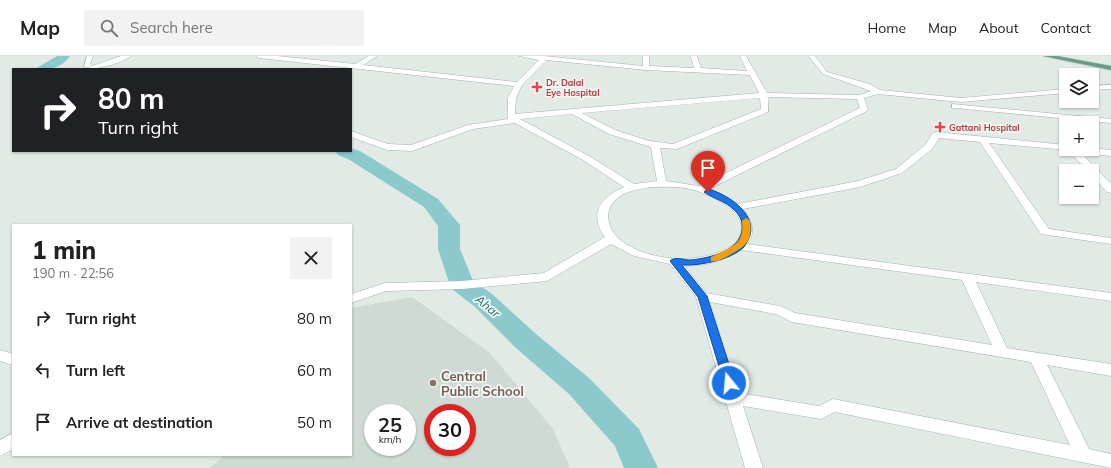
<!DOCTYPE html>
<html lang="en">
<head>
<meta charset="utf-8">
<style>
  body { margin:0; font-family:Mulish,sans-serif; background:#f2f2f2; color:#222; height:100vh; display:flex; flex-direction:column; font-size:15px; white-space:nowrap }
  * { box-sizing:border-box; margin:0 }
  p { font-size:13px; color:#767676 }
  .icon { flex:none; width:22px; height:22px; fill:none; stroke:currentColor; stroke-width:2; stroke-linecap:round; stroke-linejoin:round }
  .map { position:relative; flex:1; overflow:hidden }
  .panel { position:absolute; left:12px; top:168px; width:340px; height:232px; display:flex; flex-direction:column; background:#fff; border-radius:0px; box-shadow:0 1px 3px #0004 }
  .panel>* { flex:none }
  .banner { position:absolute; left:12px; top:12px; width:340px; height:84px; border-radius:0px; box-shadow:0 1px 3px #0004; background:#202124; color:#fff; overflow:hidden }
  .fabs { position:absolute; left:1059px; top:12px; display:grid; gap:8px }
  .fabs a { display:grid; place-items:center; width:40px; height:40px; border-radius:0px; background:#fff; box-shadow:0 1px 3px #0004; font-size:20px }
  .speed { position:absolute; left:364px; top:348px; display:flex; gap:8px; font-size:20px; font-weight:700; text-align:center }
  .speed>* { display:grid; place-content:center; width:52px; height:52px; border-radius:50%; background:#fff; box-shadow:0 1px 3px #0004; line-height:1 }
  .speed small { font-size:10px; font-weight:400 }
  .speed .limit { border:6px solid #d22; background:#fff; color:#111 }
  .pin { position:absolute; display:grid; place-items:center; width:34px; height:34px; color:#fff; margin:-41px -17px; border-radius:50% 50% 50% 0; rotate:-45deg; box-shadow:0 0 4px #0007 }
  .pin .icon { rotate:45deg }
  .me { position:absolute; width:44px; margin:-22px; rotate:343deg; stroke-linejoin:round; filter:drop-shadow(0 0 3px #0008) }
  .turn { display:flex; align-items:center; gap:14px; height:84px; padding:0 20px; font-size:18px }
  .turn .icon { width:52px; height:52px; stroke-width:2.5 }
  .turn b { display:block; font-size:28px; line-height:34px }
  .round { display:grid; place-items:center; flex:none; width:42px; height:42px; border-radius:0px; background:#f2f2f2 }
  .headline { display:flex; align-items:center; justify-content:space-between; height:68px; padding:0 20px }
  h1 { font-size:24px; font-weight:800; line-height:30px }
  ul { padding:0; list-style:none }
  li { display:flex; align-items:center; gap:12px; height:52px; padding:0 20px }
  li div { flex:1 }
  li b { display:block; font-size:15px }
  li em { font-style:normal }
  header { display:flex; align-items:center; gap:24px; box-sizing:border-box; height:56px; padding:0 20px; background:#fff; border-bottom:1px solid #e0e0e0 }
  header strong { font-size:19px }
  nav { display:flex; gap:22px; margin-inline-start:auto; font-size:14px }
  .search { width:280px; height:36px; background:#f2f2f2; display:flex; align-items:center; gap:10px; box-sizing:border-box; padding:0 14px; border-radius:0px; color:#767676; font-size:15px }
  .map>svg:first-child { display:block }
</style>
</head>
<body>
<header>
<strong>Map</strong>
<div class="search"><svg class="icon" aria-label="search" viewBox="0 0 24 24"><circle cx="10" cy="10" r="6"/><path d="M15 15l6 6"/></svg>Search here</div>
<nav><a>Home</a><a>Map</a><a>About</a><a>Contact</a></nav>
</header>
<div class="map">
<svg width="1111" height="412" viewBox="0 0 1111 412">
  <rect width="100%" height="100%" fill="#e1eae5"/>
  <!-- built -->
  <path fill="#cfdad4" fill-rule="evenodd" d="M412,241L490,297L553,373L570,412H210L224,399H351V252ZM373,357H407V391H373ZM433,357H467V391H433Z"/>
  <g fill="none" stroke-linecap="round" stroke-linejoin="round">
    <!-- river -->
    <path fill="#8bc9cd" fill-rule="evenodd" d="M57,0H70C61,13 50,13 35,13Z
      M351,92L360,95L438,143L460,169V193L473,225L492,238L536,278L589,322L639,373L658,412H624L615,390L569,338L516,292L474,250L453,234L450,229L438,193V170L424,151L348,103L338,99L335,95H351Z"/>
    <defs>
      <path id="minor" d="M87,0H93L90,8L92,10L121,0H131C122,7 94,16 84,10Z
        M256,0H277L355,8L369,0H377L363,9L517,26L539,4L519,0H544L643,10V0H649V10L694,12L691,0H697L701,12L747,15L740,0H746L767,37L860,39L871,35L823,18L809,0H815L827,16L870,28L880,34L961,42L1066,33V37L961,46L878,38L864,42L868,53L867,55L709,133L738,148L858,125L896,113L925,89L933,77L936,76L1066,89V93L1092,92L1111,94V100L1081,97L1111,128V137L1107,136L1092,119V115H1088L1068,94L989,87L1049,173L1111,182V188L1041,178L980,86L939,82L932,93L902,117L860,131L743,153C751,164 757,175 747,188L1111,237V245L976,226L1007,292L1111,308V320L1047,309L1089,393L1111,398V412L835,356L821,363L743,350L763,412H745L696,241L670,208L634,200L611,188L547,225L462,233L386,235L351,247V238L385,227L462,225L544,217L605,181C588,158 601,141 624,131L583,104L515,67L473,73L412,95L387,94L351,81V75L388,88L411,89L468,69L508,63V42L514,30L259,2ZM546,4L646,14L750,19L759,37L515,58L516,42L522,29ZM768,41L857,43L860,52L699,130L666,125L660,92L677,93L768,56ZM760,42L761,53L673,88L649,85L615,74L582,57ZM572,58L609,78L651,91L657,125L634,128L589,100L520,63ZM651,131C664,131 677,130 690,133C708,137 754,157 739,182C734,191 722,195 714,198C686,207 647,203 623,186C606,174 601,151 622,139C631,134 641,133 651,131ZM741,194L962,224L992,289L795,257L780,250L706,237L684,209C703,211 725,205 741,194ZM710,246L776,258L792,266L1031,306L1070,389L833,343L819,350L739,337Z
        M1111,29V33L1092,34V30Z
        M952,48L1111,63V67L955,52H952Z
        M0,294L13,298V309L0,305Z
        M13,377V393L0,400V384Z"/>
      <path id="major" d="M1043,0H1057L1111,10V14Z"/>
    </defs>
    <!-- minor casing -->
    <use href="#minor" stroke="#a4b2ab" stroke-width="1"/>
    <!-- major casing -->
    <use href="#major" stroke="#bdc4c1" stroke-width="1"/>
    <!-- minor -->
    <use href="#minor" fill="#fff" fill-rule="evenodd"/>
    <!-- major -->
    <use href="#major" fill="#679e8a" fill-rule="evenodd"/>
  </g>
  <!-- route -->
  <path fill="#1a73e8" stroke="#114b97" d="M708,133C728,138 761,160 748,184C747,186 745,190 743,192C729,204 700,210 682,209L707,240L735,327L733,330H725L724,327L698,241L670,205C675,200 683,204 690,204C711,202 745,194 742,168C742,163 737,156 733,153C725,145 712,142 704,136Z"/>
  <!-- slow -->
  <path fill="#f59e0b" d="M746,162L750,165C753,187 744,191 726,201C721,203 717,206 711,205V201C730,191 745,190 742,165Z"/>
  <!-- markers -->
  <g fill="#e0444e" stroke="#f1f7f3" stroke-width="1.5">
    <path d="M535 25h4v4h4v4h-4v4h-4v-4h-4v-4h4z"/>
    <path d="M938 65h4v4h4v4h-4v4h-4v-4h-4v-4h4z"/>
  </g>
  <circle fill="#8d6e63" stroke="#f1f7f3" stroke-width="1.5" cx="433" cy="327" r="4"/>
  <g text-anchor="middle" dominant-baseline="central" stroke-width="3.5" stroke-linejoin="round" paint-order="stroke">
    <!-- far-health labels -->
    <g font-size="9" font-weight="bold" fill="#be3a42" stroke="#f1f7f3" text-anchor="start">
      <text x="546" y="26">Dr. Dalal<tspan x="546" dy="10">Eye Hospital</tspan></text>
      <text x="949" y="71">Gattani Hospital</text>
    </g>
    <!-- water labels -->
    <g font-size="12" font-style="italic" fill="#206d72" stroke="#f1f7f3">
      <text transform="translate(488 250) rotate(40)">Ahar</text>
    </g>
    <!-- near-education labels -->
    <g font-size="13" font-weight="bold" fill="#785e54" stroke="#f1f7f3" text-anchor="start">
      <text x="441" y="320">Central<tspan x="441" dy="15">Public School</tspan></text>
    </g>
  </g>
</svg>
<div class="fabs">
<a><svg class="icon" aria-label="layers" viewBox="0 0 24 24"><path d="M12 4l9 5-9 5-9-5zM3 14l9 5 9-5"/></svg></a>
<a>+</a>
<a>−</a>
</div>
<div class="speed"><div>25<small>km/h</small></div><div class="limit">30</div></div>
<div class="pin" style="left:708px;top:136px;background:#d93025"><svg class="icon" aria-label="arrive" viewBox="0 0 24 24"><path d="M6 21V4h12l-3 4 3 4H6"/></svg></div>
<svg class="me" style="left:729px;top:327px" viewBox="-20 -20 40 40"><circle r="17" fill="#1a73e8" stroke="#fff" stroke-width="3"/><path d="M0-11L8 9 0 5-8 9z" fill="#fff"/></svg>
<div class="banner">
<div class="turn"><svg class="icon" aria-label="right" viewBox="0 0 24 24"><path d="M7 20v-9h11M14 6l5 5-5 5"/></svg><div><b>80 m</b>Turn right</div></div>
</div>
<section class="panel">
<div class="headline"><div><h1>1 min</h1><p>190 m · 22:56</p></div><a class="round"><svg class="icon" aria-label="close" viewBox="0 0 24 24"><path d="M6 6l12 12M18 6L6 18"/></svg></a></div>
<ul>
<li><svg class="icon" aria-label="right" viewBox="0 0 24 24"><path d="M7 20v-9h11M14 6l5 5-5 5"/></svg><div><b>Turn right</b></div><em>80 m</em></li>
<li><svg class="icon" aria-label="left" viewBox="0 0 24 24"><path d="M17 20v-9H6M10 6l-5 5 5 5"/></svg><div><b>Turn left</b></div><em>60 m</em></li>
<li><svg class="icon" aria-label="arrive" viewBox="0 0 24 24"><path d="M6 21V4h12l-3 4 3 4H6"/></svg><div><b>Arrive at destination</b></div><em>50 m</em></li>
</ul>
</section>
</div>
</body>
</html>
